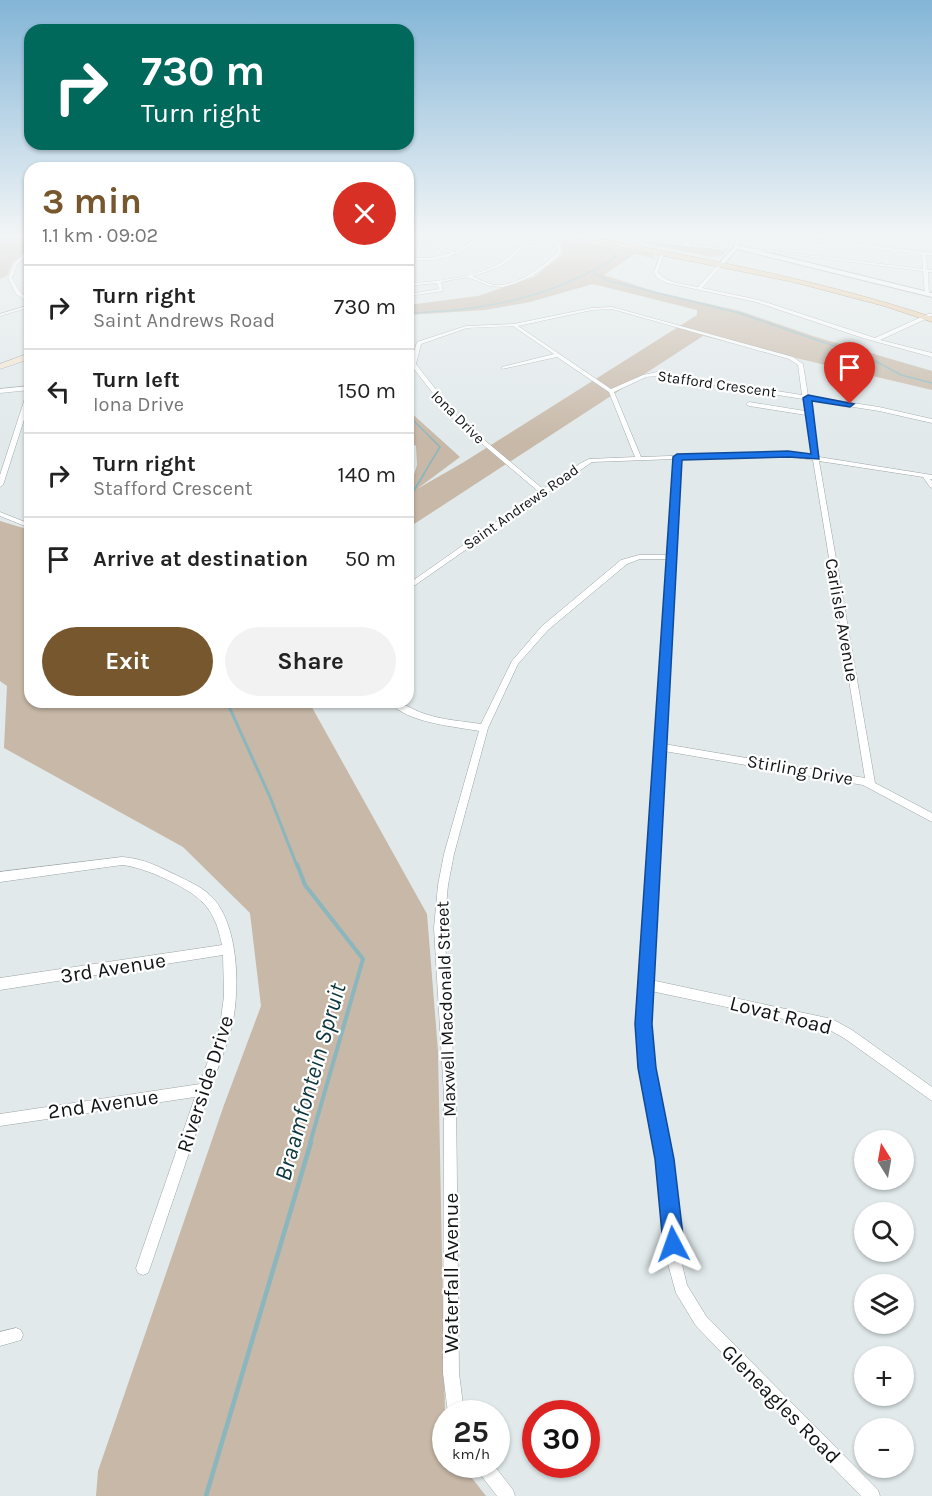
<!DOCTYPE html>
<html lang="en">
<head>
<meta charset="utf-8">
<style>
  body { margin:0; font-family:Karla,sans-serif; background:#f2f2f2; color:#222; height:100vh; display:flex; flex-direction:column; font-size:22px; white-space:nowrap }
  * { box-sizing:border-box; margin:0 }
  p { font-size:20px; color:#767676 }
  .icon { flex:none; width:33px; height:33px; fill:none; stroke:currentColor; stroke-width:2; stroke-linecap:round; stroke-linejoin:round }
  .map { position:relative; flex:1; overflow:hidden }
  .side { position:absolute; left:24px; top:162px; width:390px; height:546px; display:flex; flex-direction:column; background:#fff; border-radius:18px; box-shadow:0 2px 4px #0004 }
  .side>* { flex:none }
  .banner { position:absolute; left:24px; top:24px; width:390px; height:126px; border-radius:18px; box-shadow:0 2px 4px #0004; background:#00695c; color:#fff; overflow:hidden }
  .needle { width:39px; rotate:349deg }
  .buttons { position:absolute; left:854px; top:1130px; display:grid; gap:12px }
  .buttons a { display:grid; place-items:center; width:60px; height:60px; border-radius:50%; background:#fff; box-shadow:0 2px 4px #0004; font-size:30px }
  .speed { position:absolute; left:432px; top:1400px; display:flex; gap:12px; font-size:30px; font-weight:700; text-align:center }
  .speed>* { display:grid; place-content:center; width:78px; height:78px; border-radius:50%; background:#fff; box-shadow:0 2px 4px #0004; line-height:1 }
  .speed small { font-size:15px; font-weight:400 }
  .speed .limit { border:9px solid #d22; background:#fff; color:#111 }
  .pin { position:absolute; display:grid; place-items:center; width:51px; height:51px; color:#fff; margin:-62px -26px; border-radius:50% 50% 50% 0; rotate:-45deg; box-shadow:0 0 6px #0007 }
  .pin .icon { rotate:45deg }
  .me { position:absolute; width:66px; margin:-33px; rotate:356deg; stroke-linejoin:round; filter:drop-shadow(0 0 4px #0008) }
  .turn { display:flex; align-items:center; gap:21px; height:126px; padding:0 18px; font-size:27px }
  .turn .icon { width:78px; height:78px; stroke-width:2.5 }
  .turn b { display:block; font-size:42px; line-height:51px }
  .round { display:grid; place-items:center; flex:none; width:63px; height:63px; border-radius:32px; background:#f2f2f2 }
  .summary { display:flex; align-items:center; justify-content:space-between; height:102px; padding:0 18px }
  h1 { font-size:36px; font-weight:700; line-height:45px; color:#77572d }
  .primary-button { display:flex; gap:12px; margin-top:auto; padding:12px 18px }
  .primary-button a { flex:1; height:69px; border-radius:36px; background:#77572d; color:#fff; font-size:24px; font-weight:700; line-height:69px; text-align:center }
  .primary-button a+a { background:#f2f2f2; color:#222 }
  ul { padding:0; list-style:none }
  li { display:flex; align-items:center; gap:18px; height:84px; padding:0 18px; border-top:2px solid #e0e0e0 }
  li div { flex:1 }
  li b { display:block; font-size:22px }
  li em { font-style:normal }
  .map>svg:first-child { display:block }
</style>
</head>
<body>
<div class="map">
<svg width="932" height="1496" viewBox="0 0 932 1496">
  <rect width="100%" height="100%" fill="#e1e9ea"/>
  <!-- green -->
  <path fill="#c7b8a7" d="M11,237H30V248L13,262L7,276L0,279V238Z
    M561,238L652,254L656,259L635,254L604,275L657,292L740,311L816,337L932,371V390L703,336L408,528V494L417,465L416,446L408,441V410L460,457L417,489L464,462L697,315V310L593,284L530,302L485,310L408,315V305L478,296L534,277L563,254Z
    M626,239L727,251L721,256L711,257Z
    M0,521L30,530V702H309L427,914L438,1051L446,1464H461L486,1496H96L98,1471L224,1105L261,1006L250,913L183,847L4,748L7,686L0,681Z"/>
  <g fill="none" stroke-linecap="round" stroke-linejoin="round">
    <!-- stream-far4 -->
    <path stroke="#8bb6be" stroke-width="1.5" d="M594,273L609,281L739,313L872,359L901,375L932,383
      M408,313C483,311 552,298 616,257L600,233
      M408,415L440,447L423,475"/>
    <!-- stream-far3 -->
    <path stroke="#8bb6be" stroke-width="2" d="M408,500L424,474"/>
    <!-- stream-far2 -->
    <path stroke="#8bb6be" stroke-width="3" d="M227,702L270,797L297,866"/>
    <!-- stream-far1 -->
    <path stroke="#8bb6be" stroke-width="4" d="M297,864L305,885L363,959L310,1143"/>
    <!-- stream -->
    <path stroke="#8bb6be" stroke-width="4.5" d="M206,1496L311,1142"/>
    <defs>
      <path id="minor" d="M482,233H491L524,241L557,242L561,246V253L548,265L532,276L514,284L503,287L490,286L467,277L441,282L443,291L408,296L410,294L439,289L437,283L408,286V284C445,280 500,277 522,243C513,241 502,237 493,236C481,236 468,249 455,254C440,261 424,261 408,260V258H430L451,253L422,243V241L455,252L477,238L488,235ZM525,243L555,244L557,246V253C542,267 517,287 495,285C487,284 479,279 472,276C494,270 513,263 525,243Z
        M625,233H629L632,238L685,244L691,233H695L689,244L727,249L725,250L631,240Z
        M739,233H743L738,247L736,248L734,247Z
        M745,233H761L932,253V255H926L927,269L932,270V272H928L929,294L927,295L925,294L923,271L748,249L750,248L923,269L922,254Z
        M902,233L932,235V237L904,234Z
        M30,235V237L0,238V236Z
        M29,249H30V252L17,264L12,278L20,292L30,300V303L16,294L8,278L14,263Z
        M661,253L664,254L658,272C666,284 685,284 698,287L722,261H724V263L702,288L759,300L875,338L928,314H932V316L880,340L932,353V357L863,338L756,302L667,283L657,278L654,272Z
        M30,305V307L0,316V314Z
        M612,307L793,357L803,364L808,396L879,407L932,419V423L879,411L809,400L811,413L813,414L811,415L819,457L932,475V479H930L932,481V488L930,487L923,477L819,461L875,783L932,813V822L863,785L664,751L651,980L832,1019L852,1030L932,1087V1101L844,1038L826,1028L651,991L649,1024L653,1068L675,1189L682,1264L687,1285L706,1316L878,1490L880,1496H861L696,1326L676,1293L668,1264L661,1189L641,1068L637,1024L667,559H640L627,564L548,630L518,664L488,728L454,854L448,885L444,928L456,1095L459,1373L464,1413H448L443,1373L444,1095L434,928L438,885L444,854L479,731C452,726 408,723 389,702C404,702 410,709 425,714C443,720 462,721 481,724L512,661L542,626L621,560L639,555H668L674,459L592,462L408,590V584L539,492L454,420L410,364L417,342L466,326L514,324L592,308ZM612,309L789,359L798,365L802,395L657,372L643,375L611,389L518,326L592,310ZM513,326L554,354L502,367V369L557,357L609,392L635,457L589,459L581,463L543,489L458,418L416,364L421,344L467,328ZM657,376L803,399L805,411L749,402L746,404L749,406L806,415L812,456L788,452L641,457L614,392L646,377ZM788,456L813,460L865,778L664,744L680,459Z
        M30,386V390L0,393V389Z
        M30,390V401L3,485L0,487V475L27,392Z
        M0,512L30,524V528L0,516Z
        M122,857C143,858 159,867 178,876C190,882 204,888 213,898C239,927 240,989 232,1026C227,1046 218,1067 211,1087L212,1089L209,1094L150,1268L148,1273L143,1275L138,1273L136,1268L195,1097L0,1126V1114L200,1084L220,1026L224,996L223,955L0,990V978L222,945C219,930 215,917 206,906C192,888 144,867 122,865L0,882V872Z
        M16,1328L21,1330L23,1335L21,1340L0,1346V1332Z
        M475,1464H493L513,1490L515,1496H497L477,1470Z"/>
      <path id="tertiary" d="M736,245L932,293V297L737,249L725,263H721V261Z"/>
      <path id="secondary" d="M27,354H30V359L0,369V364Z"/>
      <path id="primary" d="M552,233H568C691,256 813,278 932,317V322L884,306L793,282Z"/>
    </defs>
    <!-- minor casing -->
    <use href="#minor" stroke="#9da4a6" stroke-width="1"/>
    <!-- tertiary casing -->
    <use href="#tertiary" stroke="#9da4a6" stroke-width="2"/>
    <!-- secondary casing -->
    <use href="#secondary" stroke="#9da4a6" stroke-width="1"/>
    <!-- primary casing -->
    <use href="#primary" stroke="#957448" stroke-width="1"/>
    <!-- minor -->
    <use href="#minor" fill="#fff" fill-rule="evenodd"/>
    <!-- tertiary -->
    <use href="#tertiary" fill="#fff" fill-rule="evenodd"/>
    <!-- secondary -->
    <use href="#secondary" fill="#f4e5d0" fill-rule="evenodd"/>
    <!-- primary -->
    <use href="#primary" fill="#eacaa2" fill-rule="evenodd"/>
  </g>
  <!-- sky -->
  <linearGradient id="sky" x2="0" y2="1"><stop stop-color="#83b5d7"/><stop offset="0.53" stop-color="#f2f5f6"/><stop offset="1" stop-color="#f2f5f6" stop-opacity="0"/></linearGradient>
  <rect width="932" height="443" fill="url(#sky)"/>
  <!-- route -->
  <path fill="#1a73e8" stroke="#114b97" stroke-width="1.5" d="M808,395L854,404L850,407L812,401L819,459L788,457L682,460L652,1024L656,1068L674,1159L684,1244L681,1251L673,1254L666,1251L663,1244L655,1159L638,1068L635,1024L673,457L677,454L788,451L811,454L803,398Z"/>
  <g text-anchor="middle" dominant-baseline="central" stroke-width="4.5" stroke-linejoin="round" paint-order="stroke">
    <!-- far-street labels -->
    <g font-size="15" fill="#111415" stroke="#fff">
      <text transform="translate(717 384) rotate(8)">Stafford Crescent</text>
      <text transform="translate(458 417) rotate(45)">Iona Drive</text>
      <text transform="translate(521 507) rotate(-35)">Saint Andrews Road</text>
    </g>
    <!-- street labels -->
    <g font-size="18" fill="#111415" stroke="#fff">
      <text transform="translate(842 620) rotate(80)">Carlisle Avenue</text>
      <text transform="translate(800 770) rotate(10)">Stirling Drive</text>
      <text transform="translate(446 1009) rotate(-92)">Maxwell Macdonald Street</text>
    </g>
    <!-- near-street labels -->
    <g font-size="21" fill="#111415" stroke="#fff">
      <text transform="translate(113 968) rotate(-9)">3rd Avenue</text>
      <text transform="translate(781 1015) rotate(14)">Lovat Road</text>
      <text transform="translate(205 1084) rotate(-72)">Riverside Drive</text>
      <text transform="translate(103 1104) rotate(-8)">2nd Avenue</text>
      <text transform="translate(451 1273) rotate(-90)">Waterfall Avenue</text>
      <text transform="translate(781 1404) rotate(45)">Gleneagles Road</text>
    </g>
    <!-- near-water labels -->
    <g font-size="24" font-style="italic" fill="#0b363c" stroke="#fff">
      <text transform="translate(310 1082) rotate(-74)">Braamfontein Spruit</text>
    </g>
  </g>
</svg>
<div class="buttons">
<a><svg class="needle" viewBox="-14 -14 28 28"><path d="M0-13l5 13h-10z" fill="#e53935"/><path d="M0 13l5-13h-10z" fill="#767676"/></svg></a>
<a><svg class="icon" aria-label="search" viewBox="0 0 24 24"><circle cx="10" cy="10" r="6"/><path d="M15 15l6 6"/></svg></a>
<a><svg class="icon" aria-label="layers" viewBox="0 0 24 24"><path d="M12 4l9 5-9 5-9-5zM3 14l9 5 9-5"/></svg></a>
<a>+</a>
<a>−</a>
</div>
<div class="speed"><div>25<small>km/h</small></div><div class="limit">30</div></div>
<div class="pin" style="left:850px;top:404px;background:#d93025"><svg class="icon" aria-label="arrive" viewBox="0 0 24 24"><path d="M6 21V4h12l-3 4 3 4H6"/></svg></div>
<svg class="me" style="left:673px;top:1244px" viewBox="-20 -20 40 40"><path d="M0-17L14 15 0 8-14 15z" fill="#1a73e8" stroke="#fff" stroke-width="4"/></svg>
<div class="banner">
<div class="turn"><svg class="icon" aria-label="right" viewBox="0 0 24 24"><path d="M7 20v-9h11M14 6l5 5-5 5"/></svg><div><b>730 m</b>Turn right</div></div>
</div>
<section class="side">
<div class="summary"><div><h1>3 min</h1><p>1.1 km · 09:02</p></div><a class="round" style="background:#d93025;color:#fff"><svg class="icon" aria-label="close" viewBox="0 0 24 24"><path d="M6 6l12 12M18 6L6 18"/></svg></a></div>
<ul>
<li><svg class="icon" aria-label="right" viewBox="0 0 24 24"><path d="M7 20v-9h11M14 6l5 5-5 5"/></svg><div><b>Turn right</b><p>Saint Andrews Road</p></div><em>730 m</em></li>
<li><svg class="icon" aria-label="left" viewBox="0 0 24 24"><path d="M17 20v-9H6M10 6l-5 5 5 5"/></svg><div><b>Turn left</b><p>Iona Drive</p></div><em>150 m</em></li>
<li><svg class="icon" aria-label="right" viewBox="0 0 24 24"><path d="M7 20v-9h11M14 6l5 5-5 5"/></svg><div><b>Turn right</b><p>Stafford Crescent</p></div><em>140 m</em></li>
<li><svg class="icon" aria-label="arrive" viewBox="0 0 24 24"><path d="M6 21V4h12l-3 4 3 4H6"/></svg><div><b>Arrive at destination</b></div><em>50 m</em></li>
</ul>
<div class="primary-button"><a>Exit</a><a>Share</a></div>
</section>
</div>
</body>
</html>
